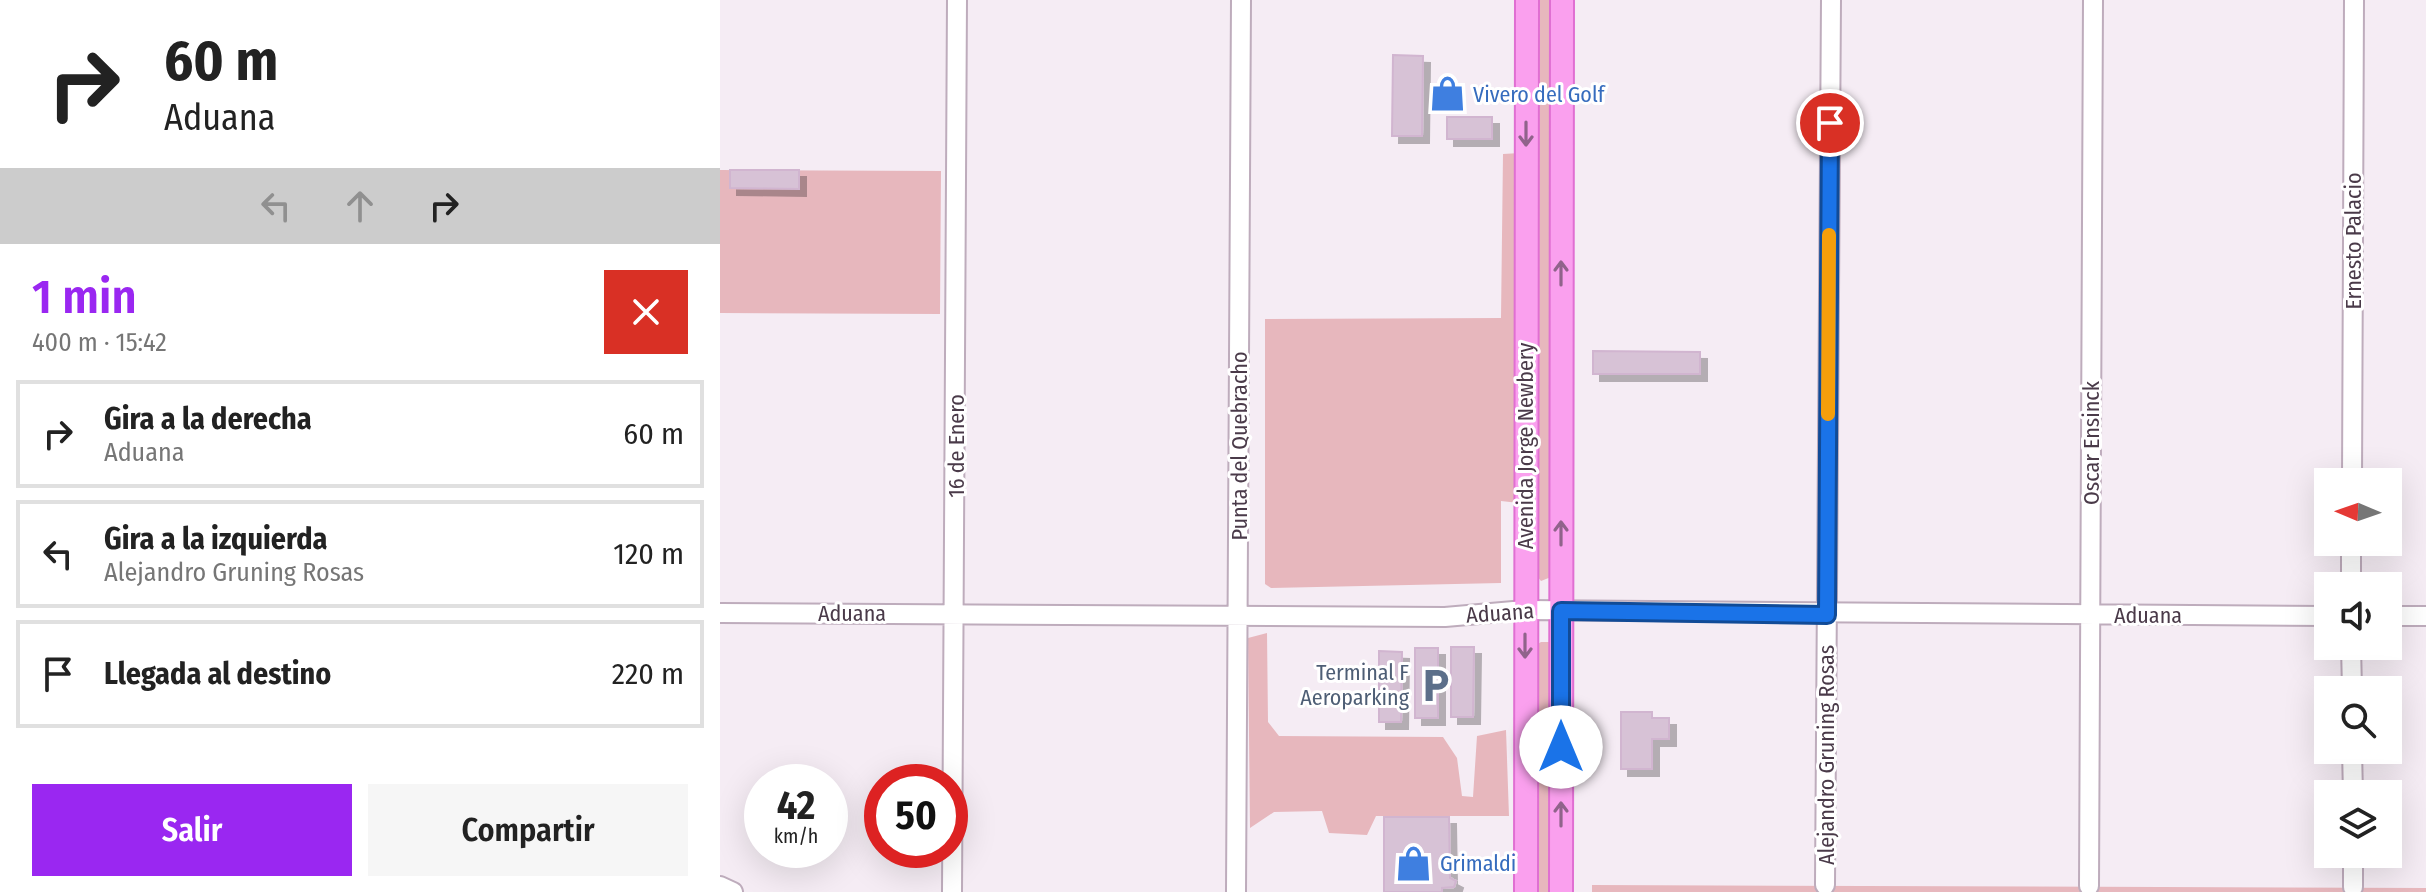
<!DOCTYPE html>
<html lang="es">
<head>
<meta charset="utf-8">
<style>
  body { margin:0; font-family:"Fira Sans Condensed",sans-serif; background:#f6f6f6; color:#222; height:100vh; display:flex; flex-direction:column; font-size:30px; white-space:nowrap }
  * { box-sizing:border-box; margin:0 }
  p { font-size:26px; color:#767676 }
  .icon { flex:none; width:44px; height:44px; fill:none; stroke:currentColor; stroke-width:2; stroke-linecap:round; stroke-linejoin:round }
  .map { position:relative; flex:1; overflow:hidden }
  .details { display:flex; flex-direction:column; background:#fff; width:720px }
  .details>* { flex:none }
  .banner { background:#fff; color:#222; overflow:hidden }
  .needle { width:52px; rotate:272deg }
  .fabs { position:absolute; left:1594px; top:468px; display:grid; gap:16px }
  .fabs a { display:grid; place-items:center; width:88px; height:88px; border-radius:0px; background:#fff; box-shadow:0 8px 32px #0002; font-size:40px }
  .speed { position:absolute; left:24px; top:764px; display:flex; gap:16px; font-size:40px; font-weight:700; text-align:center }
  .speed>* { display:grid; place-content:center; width:104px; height:104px; border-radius:50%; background:#fff; box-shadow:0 8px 32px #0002; line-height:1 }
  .speed small { font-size:20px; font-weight:400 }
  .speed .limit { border:12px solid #d22; background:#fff; color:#111 }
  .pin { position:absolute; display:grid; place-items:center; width:68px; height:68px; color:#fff; margin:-34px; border:4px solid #fff; border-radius:50%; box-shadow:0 2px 8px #0007 }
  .me { position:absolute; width:88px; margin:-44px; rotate:0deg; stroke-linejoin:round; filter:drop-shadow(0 0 6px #0008) }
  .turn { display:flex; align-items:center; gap:28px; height:168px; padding:0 32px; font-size:36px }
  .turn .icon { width:104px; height:104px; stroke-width:2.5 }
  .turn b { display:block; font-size:56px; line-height:68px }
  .lanes { display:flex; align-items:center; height:76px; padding:0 32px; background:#0003; justify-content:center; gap:40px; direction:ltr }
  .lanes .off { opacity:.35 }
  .round { display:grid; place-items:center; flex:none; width:84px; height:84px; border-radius:0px; background:#f6f6f6 }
  .overview { display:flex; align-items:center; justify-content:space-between; height:136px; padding:0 32px }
  h1 { font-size:48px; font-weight:600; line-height:60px; color:#9a27f1 }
  .primary-button { display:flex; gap:16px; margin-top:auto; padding:16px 32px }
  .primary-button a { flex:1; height:92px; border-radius:0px; background:#9a27f1; color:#fff; font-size:32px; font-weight:600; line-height:92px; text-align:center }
  .primary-button a+a { background:#f6f6f6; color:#222 }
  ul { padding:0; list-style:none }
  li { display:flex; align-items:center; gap:24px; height:108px; margin:0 16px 12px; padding:0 16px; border:4px solid #e0e0e0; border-radius:0px }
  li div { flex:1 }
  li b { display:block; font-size:30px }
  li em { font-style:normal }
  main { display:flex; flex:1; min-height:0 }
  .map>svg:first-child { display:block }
</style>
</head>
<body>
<main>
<section class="details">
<div class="banner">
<div class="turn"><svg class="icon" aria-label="right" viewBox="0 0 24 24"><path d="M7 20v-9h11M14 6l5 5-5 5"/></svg><div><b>60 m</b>Aduana</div></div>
<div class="lanes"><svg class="icon off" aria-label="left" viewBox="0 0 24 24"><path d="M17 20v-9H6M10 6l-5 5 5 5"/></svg><svg class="icon off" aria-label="ahead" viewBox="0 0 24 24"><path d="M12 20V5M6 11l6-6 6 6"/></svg><svg class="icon" aria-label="right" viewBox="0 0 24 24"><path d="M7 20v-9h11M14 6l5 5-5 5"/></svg></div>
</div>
<div class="overview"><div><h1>1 min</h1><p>400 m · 15:42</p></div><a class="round" style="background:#d93025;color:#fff"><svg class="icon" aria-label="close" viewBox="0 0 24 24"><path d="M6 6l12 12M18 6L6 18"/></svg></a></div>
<ul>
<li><svg class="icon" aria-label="right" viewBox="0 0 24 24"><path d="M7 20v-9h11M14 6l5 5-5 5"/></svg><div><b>Gira a la derecha</b><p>Aduana</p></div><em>60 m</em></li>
<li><svg class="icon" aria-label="left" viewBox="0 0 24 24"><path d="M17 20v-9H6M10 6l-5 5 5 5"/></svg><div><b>Gira a la izquierda</b><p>Alejandro Gruning Rosas</p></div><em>120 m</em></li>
<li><svg class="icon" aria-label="arrive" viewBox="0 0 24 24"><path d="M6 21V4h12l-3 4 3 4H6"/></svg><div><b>Llegada al destino</b></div><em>220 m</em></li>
</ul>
<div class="primary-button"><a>Salir</a><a>Compartir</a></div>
</section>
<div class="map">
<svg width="1706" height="892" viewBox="0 0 1706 892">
  <defs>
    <filter id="shadow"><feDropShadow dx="7" dy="7" stdDeviation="0" flood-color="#0004"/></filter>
  </defs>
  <rect width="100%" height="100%" fill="#f5ecf4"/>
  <!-- green -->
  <path fill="#e7b7bd" d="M817,0H834L831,577L821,581L817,576Z
    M800,153L799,503L781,501V583L551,588L545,584V319L781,318L783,154Z
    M0,170L221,171L220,314L0,313Z
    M547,633L548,722L559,736L723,737L737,758L742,796L753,797L757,736L786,730L789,816H656L647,835L609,833L602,811L554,812L530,828L528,638Z
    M821,642H829L832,648L831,892H815L816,645Z
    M872,885L1706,888V892H872Z"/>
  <!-- building -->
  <path fill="#d7c2d6" stroke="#d1b5d0" stroke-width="2" filter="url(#shadow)" d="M673,55L703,56L702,136H672Z
    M727,117H772V139H727Z
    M10,170H79V189L10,188Z
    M873,351L980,352V374H873Z
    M731,647H754L753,717H731Z
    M695,648H718V718H695Z
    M659,651L682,652L681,722H659Z
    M901,712H932V718H949V739H932V769H901Z
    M664,817H729L730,878L736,881L734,887L722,888V892H664Z"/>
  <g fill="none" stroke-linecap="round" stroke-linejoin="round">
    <defs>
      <path id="minor" d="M1632,482L1634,0
        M1631,586V542
        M0,613L725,617L805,610L1608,616
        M1668,616H1706
        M1631,646L1632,690
        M1632,750L1633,794
        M1633,854V887
        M1105,885L1111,0
        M0,886L13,892
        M1369,886L1373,0
        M232,892L237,0
        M516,892L521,0"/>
      <path id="major" d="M806,892L807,0
        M841,892L842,0"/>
    </defs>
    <!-- minor casing -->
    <use href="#minor" stroke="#beacbc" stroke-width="22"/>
    <!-- major casing -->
    <use href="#major" stroke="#e06fd2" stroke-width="26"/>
    <!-- minor -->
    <use href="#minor" stroke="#fff" stroke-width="18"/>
    <!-- major -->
    <use href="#major" stroke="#faa0ee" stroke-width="22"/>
  </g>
  <!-- one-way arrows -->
  <defs><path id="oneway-shaft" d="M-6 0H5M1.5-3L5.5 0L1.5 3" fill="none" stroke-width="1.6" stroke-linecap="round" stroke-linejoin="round" transform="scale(2)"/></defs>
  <g stroke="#90638b">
    <use href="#oneway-shaft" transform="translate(806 134) rotate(90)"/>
    <use href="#oneway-shaft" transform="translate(841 273) rotate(-90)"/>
    <use href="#oneway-shaft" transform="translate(841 533) rotate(-90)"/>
    <use href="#oneway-shaft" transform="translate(805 646) rotate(90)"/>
    <use href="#oneway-shaft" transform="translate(841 814) rotate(-90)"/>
  </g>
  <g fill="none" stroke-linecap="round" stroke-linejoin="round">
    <defs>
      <path id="route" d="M841,747V611L1107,615L1110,123"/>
    </defs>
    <!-- route casing -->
    <use href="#route" stroke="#114b97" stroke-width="20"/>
    <!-- route -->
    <use href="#route" stroke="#1a73e8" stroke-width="14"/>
    <!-- slow -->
    <path stroke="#f59e0b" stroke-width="14" d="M1108,414L1109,235"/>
  </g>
  <!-- icons -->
  <defs>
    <symbol id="shop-bare" viewBox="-9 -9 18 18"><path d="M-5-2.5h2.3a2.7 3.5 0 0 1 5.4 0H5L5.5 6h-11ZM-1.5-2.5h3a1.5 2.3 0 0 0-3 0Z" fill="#3f7fe0" stroke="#fff" stroke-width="2.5" paint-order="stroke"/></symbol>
    <symbol id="parking-bare" viewBox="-9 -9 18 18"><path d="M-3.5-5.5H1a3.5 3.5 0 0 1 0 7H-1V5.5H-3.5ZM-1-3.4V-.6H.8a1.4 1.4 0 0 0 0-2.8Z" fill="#5c6f8a" stroke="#fff" stroke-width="2.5" paint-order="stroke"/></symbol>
  </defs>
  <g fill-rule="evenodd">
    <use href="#shop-bare" x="702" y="68" width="51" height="51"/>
    <use href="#parking-bare" x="690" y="660" width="51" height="51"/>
    <use href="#shop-bare" x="668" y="838" width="51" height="51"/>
  </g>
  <g text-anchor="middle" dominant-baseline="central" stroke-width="6" stroke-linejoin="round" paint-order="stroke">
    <!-- shop labels -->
    <g font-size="22" fill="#366cbe" stroke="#fff" text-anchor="start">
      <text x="753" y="94">Vivero del Golf</text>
      <text x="720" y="863">Grimaldi</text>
    </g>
    <!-- street labels -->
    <g font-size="22" fill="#4a3a49" stroke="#fff">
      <text transform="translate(1633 241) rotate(-90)">Ernesto Palacio</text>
      <text transform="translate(1371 443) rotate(-90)">Oscar Ensinck</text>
      <text transform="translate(236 446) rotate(-90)">16 de Enero</text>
      <text transform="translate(519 446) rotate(-90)">Punta del Quebracho</text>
      <text transform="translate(805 446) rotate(-90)">Avenida Jorge Newbery</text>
      <text x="132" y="613">Aduana</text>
      <text transform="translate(780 613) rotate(-4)">Aduana</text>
      <text x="1428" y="615">Aduana</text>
      <text transform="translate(1106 755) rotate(-90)">Alejandro Gruning Rosas</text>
    </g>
    <!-- service labels -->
    <g font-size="22" fill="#4e5e75" stroke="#fff" text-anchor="end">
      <text x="689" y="672">Terminal F<tspan x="689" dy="25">Aeroparking</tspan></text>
    </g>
  </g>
</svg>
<div class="fabs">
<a><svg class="needle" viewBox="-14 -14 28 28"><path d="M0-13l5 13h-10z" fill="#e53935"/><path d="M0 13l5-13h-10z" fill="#767676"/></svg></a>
<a><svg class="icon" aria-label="sound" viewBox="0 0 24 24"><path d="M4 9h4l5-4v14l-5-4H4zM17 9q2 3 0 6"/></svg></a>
<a><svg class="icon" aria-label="search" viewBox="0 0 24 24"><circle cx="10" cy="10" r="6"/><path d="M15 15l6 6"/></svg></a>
<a><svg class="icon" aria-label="layers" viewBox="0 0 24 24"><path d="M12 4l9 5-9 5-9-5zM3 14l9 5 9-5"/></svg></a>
</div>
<div class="speed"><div>42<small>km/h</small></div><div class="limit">50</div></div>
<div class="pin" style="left:1110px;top:123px;background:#d93025"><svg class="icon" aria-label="arrive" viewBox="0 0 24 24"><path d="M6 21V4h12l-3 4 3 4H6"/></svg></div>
<svg class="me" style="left:841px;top:747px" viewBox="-20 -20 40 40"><circle r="19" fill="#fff"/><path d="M0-13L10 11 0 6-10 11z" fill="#1a73e8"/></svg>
</div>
</main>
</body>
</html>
